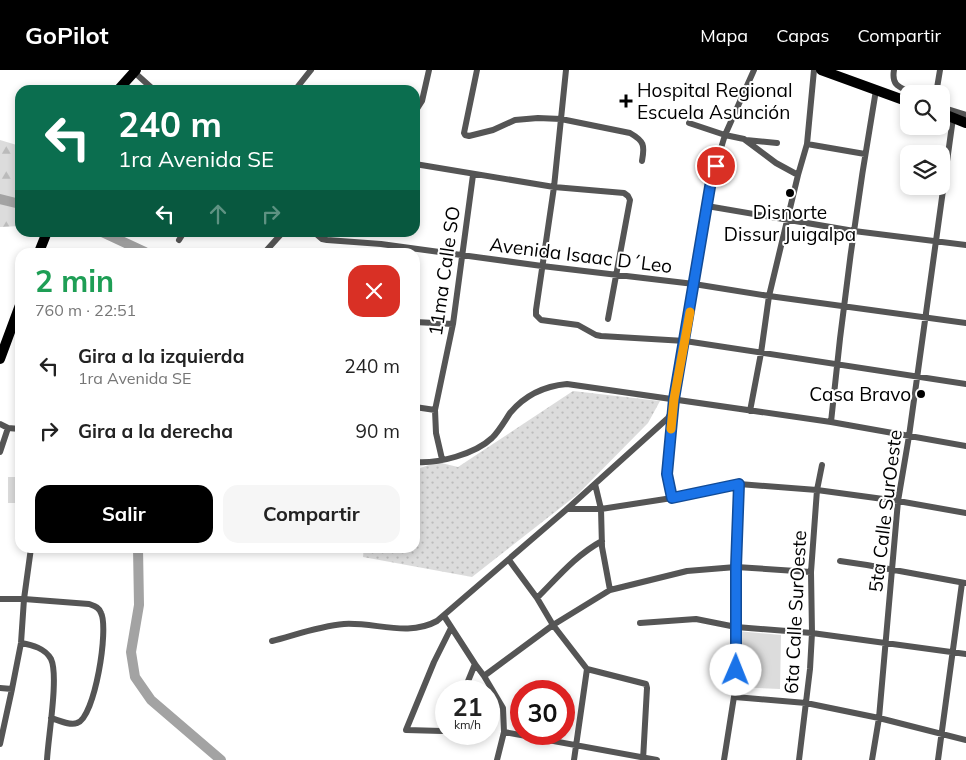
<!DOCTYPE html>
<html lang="es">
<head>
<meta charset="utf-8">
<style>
  body { margin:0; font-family:Mulish,sans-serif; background:#f6f6f6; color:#222; height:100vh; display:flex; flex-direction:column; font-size:19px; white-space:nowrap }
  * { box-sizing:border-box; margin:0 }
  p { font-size:16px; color:#767676 }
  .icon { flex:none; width:28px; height:28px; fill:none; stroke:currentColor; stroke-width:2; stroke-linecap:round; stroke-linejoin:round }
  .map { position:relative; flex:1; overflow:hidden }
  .sheet { position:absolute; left:15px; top:178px; width:405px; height:305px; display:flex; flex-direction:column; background:#fff; border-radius:15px; box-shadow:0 2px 8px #0003 }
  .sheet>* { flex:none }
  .banner { position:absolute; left:15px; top:15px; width:405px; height:152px; border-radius:15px; box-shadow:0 2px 8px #0003; background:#0b6e4f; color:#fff; overflow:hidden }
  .tools { position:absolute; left:900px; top:15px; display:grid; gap:10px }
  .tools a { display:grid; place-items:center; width:50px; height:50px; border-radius:10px; background:#fff; box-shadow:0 2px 8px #0003; font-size:25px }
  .speed { position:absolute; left:435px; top:610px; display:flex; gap:10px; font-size:25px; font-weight:700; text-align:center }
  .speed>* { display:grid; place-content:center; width:65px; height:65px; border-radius:50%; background:#fff; box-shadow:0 2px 8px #0003; line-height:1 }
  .speed small { font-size:12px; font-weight:400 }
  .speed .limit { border:8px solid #d22; background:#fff; color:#111 }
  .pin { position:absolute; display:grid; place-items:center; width:42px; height:42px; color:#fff; margin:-21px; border:2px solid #fff; border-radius:50%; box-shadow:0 1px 5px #0007 }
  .me { position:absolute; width:55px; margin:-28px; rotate:1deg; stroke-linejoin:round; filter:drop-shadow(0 0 4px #0008) }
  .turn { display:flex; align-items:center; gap:18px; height:105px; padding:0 20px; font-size:22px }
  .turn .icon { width:65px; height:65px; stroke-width:2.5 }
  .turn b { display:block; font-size:35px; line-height:42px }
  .lanes { display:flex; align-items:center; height:48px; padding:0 20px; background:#0003; justify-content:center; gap:25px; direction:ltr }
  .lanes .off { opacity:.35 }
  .round { display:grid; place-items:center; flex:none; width:52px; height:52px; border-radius:15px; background:#f6f6f6 }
  .head { display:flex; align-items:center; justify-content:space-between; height:85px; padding:0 20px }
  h1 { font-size:30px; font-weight:700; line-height:38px; color:#1e9e55 }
  .button { display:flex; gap:10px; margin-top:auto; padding:10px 20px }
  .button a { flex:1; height:58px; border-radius:15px; background:#000; color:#fff; font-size:20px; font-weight:700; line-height:58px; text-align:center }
  .button a+a { background:#f6f6f6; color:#222 }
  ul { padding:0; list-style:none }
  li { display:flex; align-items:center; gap:15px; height:65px; padding:0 20px }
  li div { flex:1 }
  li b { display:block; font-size:19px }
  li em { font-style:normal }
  header { display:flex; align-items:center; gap:30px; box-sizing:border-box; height:70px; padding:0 25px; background:#000; color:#fff }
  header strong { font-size:24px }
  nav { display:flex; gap:28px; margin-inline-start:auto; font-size:18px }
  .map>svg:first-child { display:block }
</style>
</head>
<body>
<header>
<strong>GoPilot</strong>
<nav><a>Mapa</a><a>Capas</a><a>Compartir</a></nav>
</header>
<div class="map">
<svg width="966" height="690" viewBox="0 0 966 690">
  <defs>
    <pattern id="forest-firs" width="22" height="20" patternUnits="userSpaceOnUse" patternTransform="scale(1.25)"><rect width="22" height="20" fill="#dcdcdc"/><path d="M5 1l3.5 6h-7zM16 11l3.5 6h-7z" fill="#bbb"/></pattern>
    <pattern id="park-dots" width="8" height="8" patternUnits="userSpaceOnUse" patternTransform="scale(1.25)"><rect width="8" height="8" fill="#dcdcdc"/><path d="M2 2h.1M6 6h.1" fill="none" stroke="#bbb" stroke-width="1.8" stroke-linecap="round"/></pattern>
  </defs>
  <rect width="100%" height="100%" fill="#fff"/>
  <!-- grass -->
  <path fill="#dcdcdc" d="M8,407H20V433H8Z
    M737,561L781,565L780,619L736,617Z"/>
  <!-- forest -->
  <path fill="url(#forest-firs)" d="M0,70L20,76V156L0,157Z"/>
  <!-- park -->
  <path fill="url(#park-dots)" d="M573,321L660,331L648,353L578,424L472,507L363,487L364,478H415V400L437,392L458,397Z"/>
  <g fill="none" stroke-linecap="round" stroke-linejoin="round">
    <!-- river -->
    <path stroke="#a3a3a3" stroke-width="10" d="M0,129L20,134
      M102,162L145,182
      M138,478L139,535L131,582L135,607L151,630L221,690"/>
    <!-- minor -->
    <path stroke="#555" stroke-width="6" d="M477,0L464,63L465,65L469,66L493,60L515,50L538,48L561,49L630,63C644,71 645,75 642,91
      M566,0L554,117L536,240V245L541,250L578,255L596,265L601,266L685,271L966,314
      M894,0C891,17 901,17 914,24
      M134,2L154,20
      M295,20L311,0
      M936,24L940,0
      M941,37L966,45
      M415,42L422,31L429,0
      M689,53L725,65L744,69L776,93L798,105
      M746,70L777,73
      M807,74L865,84
      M415,94L554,117L624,123L628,126L630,130L608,249
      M707,136L854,161L966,175
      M314,162L322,169L327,170L381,174L542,196L694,214L769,226L966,253
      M179,170L184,162
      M265,182L283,162
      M415,252L453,254
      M415,337L435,340
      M750,341L761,283L769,226L798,105L807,74L814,0
      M831,352C842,241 857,130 876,20
      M0,354L8,358L20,359
      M0,382L8,358
      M442,389L436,363L435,340L453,254L473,105
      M415,392C438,394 475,384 492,368C499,361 504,352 510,343C525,325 545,316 567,314L831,352L966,376
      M595,414L601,439L602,477L610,520
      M672,428L667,404L673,343
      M567,439H601L672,428L739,414L817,420L898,431L966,443
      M193,478V479
      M509,490L537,528L553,555L587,599L646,614L647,618L643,690
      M840,491L867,495L965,513
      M537,528C558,507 576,485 602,471
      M0,529H24L31,478
      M444,546L475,594L484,606L503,638L504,662L497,690
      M640,553L696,549L736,557L812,563L966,584
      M272,571C295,565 320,556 344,554C375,552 408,567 437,551L567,439L668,348L673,339L711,111L725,65L754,0
      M21,573C32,575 45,578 51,589C59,606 48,668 47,690
      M484,606L553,555L610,520L687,501L736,497L811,502
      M0,618L12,619L21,573L24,529L89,534C94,536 99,537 101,543C109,558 95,648 77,653C70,656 58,650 51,648
      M464,621L475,594
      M735,627L806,633L879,648L966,670
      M446,660L442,661L406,660L434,592L451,558
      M504,662L657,690
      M0,674L12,619
      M574,690L587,599
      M724,690L736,614V497L739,414
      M799,690L810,599L812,563L811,502L817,420L822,395
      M872,690L879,648L898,431L909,366L953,48
      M938,690L962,513"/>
    <!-- trunk -->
    <path stroke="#000" stroke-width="10" d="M821,0L909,32
      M118,20L136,0
      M941,43L966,53
      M39,182L47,162
      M0,289L20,235"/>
  </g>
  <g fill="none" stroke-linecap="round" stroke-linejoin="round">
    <defs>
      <path id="route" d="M716,96L711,111L674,329L667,404L672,428L739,414L736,497V600"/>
    </defs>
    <!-- route casing -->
    <use href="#route" stroke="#114b97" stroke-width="12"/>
    <!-- route -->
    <use href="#route" stroke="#1a73e8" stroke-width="9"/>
    <!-- slow -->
    <path stroke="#f59e0b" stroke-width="9" d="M671,359L674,329L690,242"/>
  </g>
  <!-- markers -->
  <g fill="#000" stroke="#fff" stroke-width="2">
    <path d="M623.5 23.5h5v5h5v5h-5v5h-5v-5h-5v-5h5z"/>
    <circle cx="790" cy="123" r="5"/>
    <circle cx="921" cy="324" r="5"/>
  </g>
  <g text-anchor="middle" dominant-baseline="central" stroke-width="4" stroke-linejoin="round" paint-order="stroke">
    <!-- poi labels -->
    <g font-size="19" fill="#000" stroke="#fff" text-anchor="start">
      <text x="637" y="20">Hospital Regional<tspan x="637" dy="22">Escuela Asunción</tspan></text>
      <text x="790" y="142" text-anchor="middle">Disnorte<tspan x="790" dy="22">Dissur Juigalpa</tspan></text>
      <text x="911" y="324" text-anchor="end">Casa Bravo</text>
    </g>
    <!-- street labels -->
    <g font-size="19" fill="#000" stroke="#fff">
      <text transform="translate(581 185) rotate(7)">Avenida Isaac D´Leo</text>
      <text transform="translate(444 201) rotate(-82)">11ma Calle SO</text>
      <text transform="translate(885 441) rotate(-83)">5ta Calle SurOeste</text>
      <text transform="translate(795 542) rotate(-87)">6ta Calle SurOeste</text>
    </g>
  </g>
</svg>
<div class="tools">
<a><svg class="icon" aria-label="search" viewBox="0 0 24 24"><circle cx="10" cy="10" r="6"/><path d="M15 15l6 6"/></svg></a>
<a><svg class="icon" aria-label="layers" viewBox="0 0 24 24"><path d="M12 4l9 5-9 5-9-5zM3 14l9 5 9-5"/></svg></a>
</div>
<div class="speed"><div>21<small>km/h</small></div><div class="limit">30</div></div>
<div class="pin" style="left:716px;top:96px;background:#d93025"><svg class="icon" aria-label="arrive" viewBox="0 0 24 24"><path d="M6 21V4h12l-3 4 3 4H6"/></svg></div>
<svg class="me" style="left:736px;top:600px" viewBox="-20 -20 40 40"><circle r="19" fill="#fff"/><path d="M0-13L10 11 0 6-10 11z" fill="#1a73e8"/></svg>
<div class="banner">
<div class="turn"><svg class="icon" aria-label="left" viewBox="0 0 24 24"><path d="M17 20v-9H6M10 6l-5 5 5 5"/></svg><div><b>240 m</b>1ra Avenida SE</div></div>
<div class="lanes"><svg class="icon" aria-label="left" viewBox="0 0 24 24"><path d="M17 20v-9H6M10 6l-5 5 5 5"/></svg><svg class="icon off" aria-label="ahead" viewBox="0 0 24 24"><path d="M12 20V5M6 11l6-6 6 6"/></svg><svg class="icon off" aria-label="right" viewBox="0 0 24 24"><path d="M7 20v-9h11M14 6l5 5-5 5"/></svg></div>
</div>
<section class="sheet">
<div class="head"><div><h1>2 min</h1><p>760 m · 22:51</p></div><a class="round" style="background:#d93025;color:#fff"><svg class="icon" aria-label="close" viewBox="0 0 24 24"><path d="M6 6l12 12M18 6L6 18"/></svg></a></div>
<ul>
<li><svg class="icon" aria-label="left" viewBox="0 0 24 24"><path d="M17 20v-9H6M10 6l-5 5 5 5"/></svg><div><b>Gira a la izquierda</b><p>1ra Avenida SE</p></div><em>240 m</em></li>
<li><svg class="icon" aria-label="right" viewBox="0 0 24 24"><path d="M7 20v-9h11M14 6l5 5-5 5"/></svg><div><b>Gira a la derecha</b></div><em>90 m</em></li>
</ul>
<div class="button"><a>Salir</a><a>Compartir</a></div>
</section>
</div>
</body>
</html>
